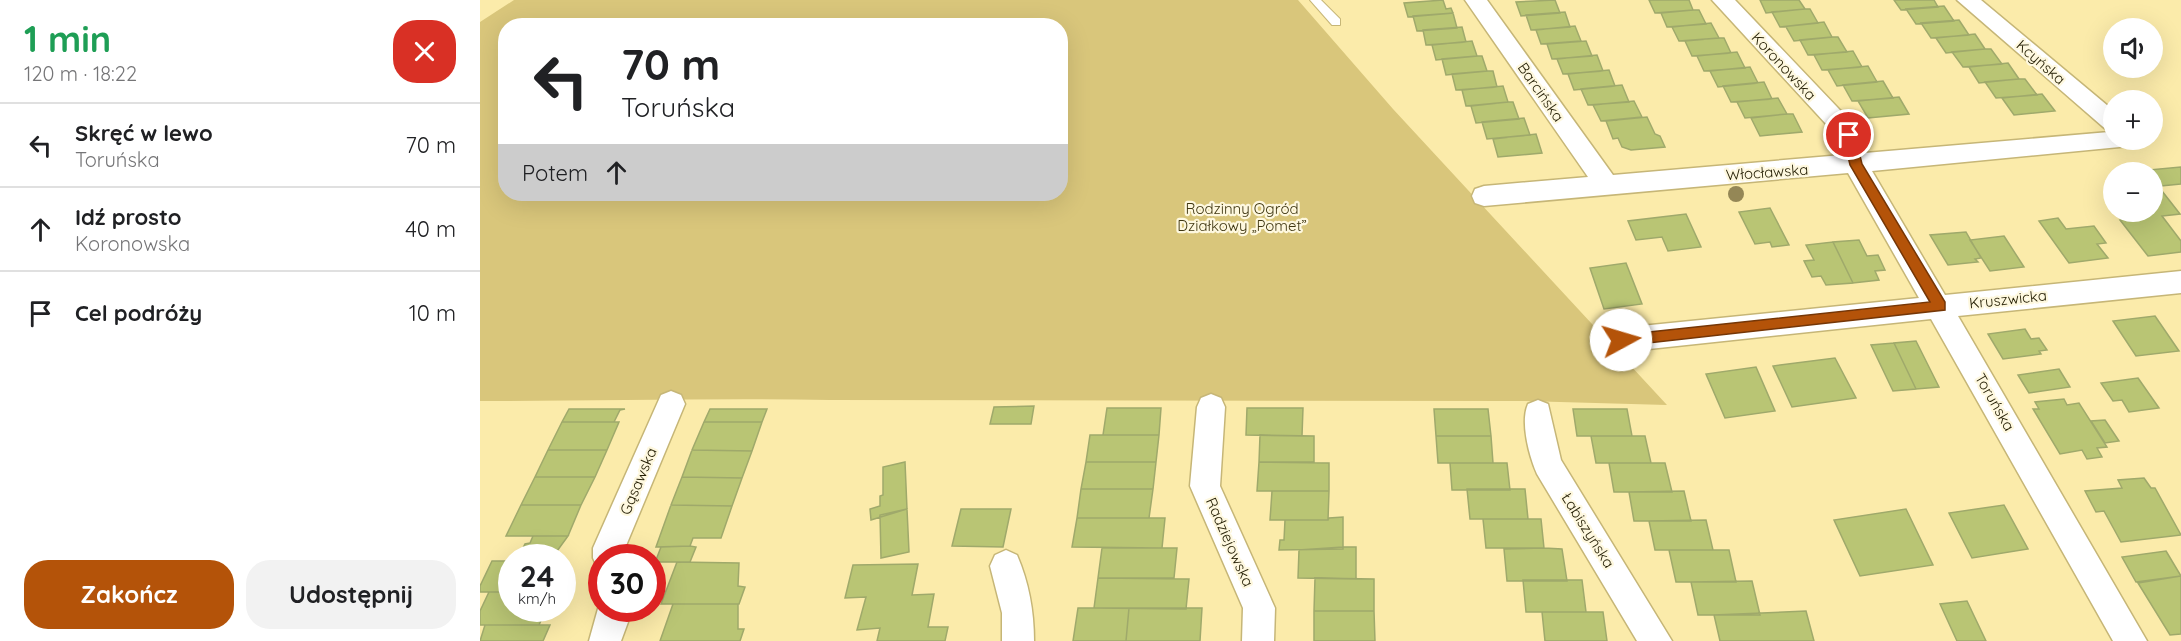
<!DOCTYPE html>
<html lang="pl">
<head>
<meta charset="utf-8">
<style>
  body { margin:0; font-family:Quicksand,sans-serif; background:#f2f2f2; color:#202124; height:100vh; display:flex; flex-direction:column; font-size:22px; white-space:nowrap }
  * { box-sizing:border-box; margin:0 }
  p { font-size:20px; color:#757577 }
  .icon { flex:none; width:33px; height:33px; fill:none; stroke:currentColor; stroke-width:2; stroke-linecap:round; stroke-linejoin:round }
  .map { position:relative; flex:1; overflow:hidden }
  .sheet { display:flex; flex-direction:column; background:#fff; width:480px }
  .sheet>* { flex:none }
  .top-card { position:absolute; left:18px; top:18px; width:570px; height:183px; border-radius:24px; box-shadow:0 6px 24px #0002; background:#fff; color:#202124; overflow:hidden }
  .fabs { position:absolute; left:1623px; top:18px; display:grid; gap:12px }
  .fabs a { display:grid; place-items:center; width:60px; height:60px; border-radius:50%; background:#fff; box-shadow:0 6px 24px #0002; font-size:30px }
  .speed { position:absolute; left:18px; top:544px; display:flex; gap:12px; font-size:30px; font-weight:700; text-align:center }
  .speed>* { display:grid; place-content:center; width:78px; height:78px; border-radius:50%; background:#fff; box-shadow:0 6px 24px #0002; line-height:1 }
  .speed small { font-size:15px; font-weight:400 }
  .speed .limit { border:9px solid #d22; background:#fff; color:#111 }
  .pin { position:absolute; display:grid; place-items:center; width:51px; height:51px; color:#fff; margin:-26px; border:3px solid #fff; border-radius:50%; box-shadow:0 2px 6px #0007 }
  .me { position:absolute; width:66px; margin:-33px; rotate:84deg; stroke-linejoin:round; filter:drop-shadow(0 0 4px #0008) }
  .turn { display:flex; align-items:center; gap:21px; height:126px; padding:0 24px; font-size:27px }
  .turn .icon { width:78px; height:78px; stroke-width:2.5 }
  .turn b { display:block; font-size:42px; line-height:51px }
  .then { display:flex; align-items:center; height:57px; padding:0 24px; background:#0003; gap:12px; font-size:22px }
  .round { display:grid; place-items:center; flex:none; width:63px; height:63px; border-radius:24px; background:#f2f2f2 }
  .head { display:flex; align-items:center; justify-content:space-between; height:102px; padding:0 24px }
  h1 { font-size:36px; font-weight:700; line-height:45px; color:#1e9e55 }
  .primary-button { display:flex; gap:12px; margin-top:auto; padding:12px 24px }
  .primary-button a { flex:1; height:69px; border-radius:24px; background:#b45309; color:#fff; font-size:24px; font-weight:700; line-height:69px; text-align:center }
  .primary-button a+a { background:#f2f2f2; color:#202124 }
  ul { padding:0; list-style:none }
  li { display:flex; align-items:center; gap:18px; height:84px; padding:0 24px; border-top:2px solid #e0e0e0 }
  li div { flex:1 }
  li b { display:block; font-size:22px }
  li em { font-style:normal }
  main { display:flex; flex:1; min-height:0 }
  .map>svg:first-child { display:block }
</style>
</head>
<body>
<main>
<section class="sheet">
<div class="head"><div><h1>1 min</h1><p>120 m · 18:22</p></div><a class="round" style="background:#d93025;color:#fff"><svg class="icon" aria-label="close" viewBox="0 0 24 24"><path d="M6 6l12 12M18 6L6 18"/></svg></a></div>
<ul>
<li><svg class="icon" aria-label="left" viewBox="0 0 24 24"><path d="M17 20v-9H6M10 6l-5 5 5 5"/></svg><div><b>Skręć w lewo</b><p>Toruńska</p></div><em>70 m</em></li>
<li><svg class="icon" aria-label="ahead" viewBox="0 0 24 24"><path d="M12 20V5M6 11l6-6 6 6"/></svg><div><b>Idź prosto</b><p>Koronowska</p></div><em>40 m</em></li>
<li><svg class="icon" aria-label="arrive" viewBox="0 0 24 24"><path d="M6 21V4h12l-3 4 3 4H6"/></svg><div><b>Cel podróży</b></div><em>10 m</em></li>
</ul>
<div class="primary-button"><a>Zakończ</a><a>Udostępnij</a></div>
</section>
<div class="map">
<svg width="1701" height="641" viewBox="0 0 1701 641">
  <rect width="100%" height="100%" fill="#fbebaa"/>
  <!-- green -->
  <path fill="#d9c67b" fill-rule="evenodd" d="M34,0H818L913,109L1187,405L1042,401L350,400C233,398 117,401 0,401V22ZM26,26H580V194H26Z"/>
  <!-- building -->
  <path fill="#b9c574" stroke="#9fa96b" stroke-width="1.5" d="M963,0L966,9L971,8L973,13L928,17L924,3Z
    M1075,0L1080,13L1041,16L1036,2Z
    M1169,0H1209L1213,10L1175,13Z
    M1280,0H1319L1325,9L1286,13Z
    M1414,0H1454L1458,7L1421,10Z
    M1464,6L1474,21L1436,24L1426,9Z
    M1325,9H1330L1338,23L1300,27L1292,12Z
    M1213,10H1219L1226,24L1187,27L1181,13Z
    M1085,12L1090,27L1051,30L1046,15Z
    M973,13L977,28L937,31L933,16Z
    M1479,20L1489,35L1451,38L1441,23Z
    M1344,22L1352,37L1314,41L1306,27H1300Z
    M1231,23L1239,38L1199,41L1192,27Z
    M1095,26L1101,41L1061,44L1056,30Z
    M982,27L986,42L946,45L943,30Z
    M1495,34L1505,49L1466,53L1456,38Z
    M1352,37H1358L1367,52L1328,55L1320,40Z
    M1239,38H1244L1251,53L1212,56L1205,41Z
    M992,41L997,56L956,60L952,45Z
    M1106,41L1112,56L1072,59L1067,44Z
    M1505,49H1511L1522,64L1483,67L1472,52Z
    M1373,51L1382,67L1342,70L1334,55Z
    M1257,52L1265,68L1224,71L1217,56Z
    M1117,55L1123,71L1083,74L1077,59Z
    M997,56H1002L1007,71L966,75L962,59Z
    M1528,63L1539,79L1499,83L1489,67Z
    M1388,66L1397,82L1357,86L1348,70Z
    M1270,67L1278,83L1238,87L1230,71Z
    M1129,70L1135,86L1094,90L1088,74Z
    M1007,71H1013L1017,87L976,90L972,74Z
    M1539,79H1545L1557,95L1516,98L1505,82Z
    M1403,81L1413,98L1372,101L1363,85Z
    M1284,82L1292,99L1251,102L1243,86Z
    M1142,85L1149,102L1108,105L1101,89Z
    M1023,86L1028,102L986,106L982,90Z
    M1562,94L1575,111L1534,115L1522,98Z
    M1419,97L1429,114L1388,118L1378,101Z
    M1298,98L1307,114L1265,118L1257,102Z
    M1154,101L1162,117L1121,121L1113,105Z
    M1028,102H1033L1039,119L996,123L991,106Z
    M1307,114H1313L1322,132L1280,136L1271,118Z
    M1167,117L1175,134L1180,136L1185,147L1151,150L1142,147L1138,138L1133,139L1126,121Z
    M1044,118L1050,135L1007,139L1002,122Z
    M1056,134L1062,153L1018,157L1013,139Z
    M1701,167V184L1681,186L1668,170Z
    M1682,191L1700,214L1682,216L1701,241V252L1668,256L1640,220L1653,218L1648,212H1672V192Z
    M1290,208L1309,245L1292,247L1290,242L1275,244L1259,212Z
    M1206,214L1221,247L1188,251L1182,237L1156,240L1148,221Z
    M1578,218L1586,229L1614,226L1626,243L1617,244L1628,258L1589,263L1559,221Z
    M1486,232L1501,258L1495,259L1498,262L1468,265L1450,235Z
    M1524,236L1544,267L1510,271L1490,240Z
    M1379,240L1387,256L1398,255L1405,270L1395,271L1399,280L1373,283L1353,242Z
    M1353,242L1373,283L1346,285L1341,276L1332,277L1324,261L1334,260L1326,245Z
    M1146,263L1162,304L1124,309L1110,268Z
    M1675,316L1699,351L1656,356L1633,321Z
    M1545,329L1551,339L1559,338L1567,350L1559,351L1561,354L1523,359L1508,334Z
    M1436,341L1459,387L1436,389L1414,343Z
    M1414,343L1436,389L1413,391L1391,345Z
    M1355,358L1376,398L1312,407L1293,366Z
    M1276,367L1295,411L1245,418L1226,374Z
    M1579,369L1590,387L1549,393L1538,375Z
    M1658,378L1679,408L1649,412L1642,400L1633,401L1621,383Z
    M1584,399L1587,405L1599,403L1627,447L1617,448L1622,457L1607,459L1602,450L1580,454L1553,409H1559L1555,402Z
    M554,406L551,424H510L514,407Z
    M627,408H681L679,435H623Z
    M767,408H823L822,436L766,435Z
    M89,409H145L140,410L134,422H82Z
    M230,409H287L282,422H224Z
    M954,409H1008L1011,436H956Z
    M1093,409H1147L1152,436H1097Z
    M1625,420L1639,441L1625,443L1611,421Z
    M82,422H139L127,450H68Z
    M224,422H282L272,451L212,450Z
    M610,435H679L676,462H606Z
    M780,435L834,436V462H779Z
    M956,436H1011L1013,463H958Z
    M1111,436H1165L1171,463H1116Z
    M68,450H127L115,477H55Z
    M212,450L272,451L262,478L202,477Z
    M425,462L427,509L391,520L390,509L400,506V496L403,495V467Z
    M606,462H676L673,489H601Z
    M779,462L849,463V491H777Z
    M970,463H1027L1030,490H972Z
    M1129,463H1185L1192,492H1134Z
    M55,477H115L101,505H41Z
    M202,477L262,478L252,506L191,505Z
    M1664,478L1671,488H1675L1701,535L1641,542L1624,511L1616,512L1605,491L1642,488L1638,480Z
    M601,489H673L669,518H597Z
    M987,489H1045L1048,519H990Z
    M792,491H849L848,520H790Z
    M1204,491L1211,521H1154L1149,492Z
    M41,505H101L88,536H26Z
    M191,505L252,506L241,538H213L210,546L176,547Z
    M1524,505L1548,549L1492,558L1469,513Z
    M427,509L429,552L401,558L400,515Z
    M481,509H531L523,547L472,546Z
    M1426,509L1453,565L1380,576L1354,520Z
    M863,517V549L799,550L800,540H804L805,520H848L849,518Z
    M597,518H685L682,548L592,547Z
    M1003,519H1061L1064,548H1006Z
    M1226,520L1233,550H1175L1169,521Z
    M53,536H88L72,558H38L45,544L50,543Z
    M181,547L210,546L216,547L210,562H172L176,560Z
    M863,547H876V579L818,578L819,550Z
    M622,548H697L694,578H618Z
    M1064,548L1082,549L1087,581H1027L1024,549Z
    M1189,550H1249L1256,582H1196Z
    M1686,551L1701,576L1656,582L1642,557Z
    M12,561H32V592H0V586Z
    M197,562L259,563L258,586L265,587L259,604H181Z
    M438,564L432,595L454,594L448,627H468L465,641H397L400,628L377,630L386,597L365,598L373,565Z
    M1701,576V634L1690,635L1658,583Z
    M618,578L709,579L706,609L614,608Z
    M835,578L894,579V611H834Z
    M1043,580H1102L1106,612H1046Z
    M1272,581L1280,615H1218L1211,582Z
    M9,592H32V609H66L59,625H0V611Z
    M1487,601L1506,641H1477L1460,604Z
    M193,604H258V629H264L260,641H180Z
    M598,608H649L646,641H593Z
    M649,608H722L720,641H646Z
    M834,611H894L895,641H834Z
    M1326,611L1334,641H1240L1234,615Z
    M1062,612H1123L1127,641H1065Z
    M5,625H70L63,641H0Z"/>
  <g fill="none" stroke-linecap="round" stroke-linejoin="round">
    <defs>
      <path id="lane" d="M830,0H841L860,19V25H852Z"/>
      <path id="street" d="M985,0H1007L1133,175L1362,155L1358,137L1232,0H1255L1377,128L1385,153L1629,132L1477,0H1501L1634,111V140H1654L1650,146L1392,171L1465,295L1701,271V293L1478,316L1667,641H1633L1451,319L1141,352L1131,348L1127,340L1131,332L1141,328L1439,298L1368,173L1004,206L995,203L992,196L995,189L1004,186L1108,177Z
        M191,391L201,395L205,404L145,548V558H122V570L118,569L113,558V548L181,395Z
        M731,394L741,398L745,407L740,486L795,608L794,641H762L763,608L710,486L717,407L721,398Z
        M1058,400L1068,404L1081,460L1192,641H1157L1057,474C1049,456 1040,422 1048,404Z
        M526,550L537,555C549,583 554,611 554,641H522V613L510,566L515,555Z
        M121,598L122,609H148V622L141,641H109Z"/>
    </defs>
    <!-- lane casing -->
    <use href="#lane" stroke="#c6b677" stroke-width="2"/>
    <!-- street casing -->
    <use href="#street" stroke="#c6b677" stroke-width="3"/>
    <!-- lane -->
    <use href="#lane" fill="#fff" fill-rule="evenodd"/>
    <!-- street -->
    <use href="#street" fill="#fff" fill-rule="evenodd"/>
  </g>
  <!-- trees -->
  <circle fill="#948756" cx="1256" cy="194" r="8"/>
  <!-- route -->
  <path fill="#b45309" stroke="#753606" stroke-width="1.5" d="M1369,130L1375,135L1382,164L1465,302V310L1141,346L1136,345L1134,340L1141,335L1450,302L1370,165L1363,135Z"/>
  <g text-anchor="middle" dominant-baseline="central" stroke-width="4.5" stroke-linejoin="round" paint-order="stroke">
    <!-- street labels -->
    <g font-size="15" fill="#241e04" stroke="#fef8df">
      <text transform="translate(1561 62) rotate(41)">Kcyńska</text>
      <text transform="translate(1304 66) rotate(47)">Koronowska</text>
      <text transform="translate(1061 92) rotate(55)">Barcińska</text>
      <text transform="translate(1287 172) rotate(-4)">Włocławska</text>
      <text transform="translate(1528 299) rotate(-6)">Kruszwicka</text>
      <text transform="translate(1515 402) rotate(60)">Toruńska</text>
      <text transform="translate(158 481) rotate(-67)">Gąsawska</text>
      <text transform="translate(1108 530) rotate(58)">Łabiszyńska</text>
      <text transform="translate(750 542) rotate(66)">Radziejowska</text>
    </g>
    <!-- park labels -->
    <g font-size="15" fill="#3f3611" stroke="#fef8df">
      <text x="762" y="208">Rodzinny Ogród<tspan x="762" dy="17">Działkowy „Pomet”</tspan></text>
    </g>
  </g>
</svg>
<div class="fabs">
<a><svg class="icon" aria-label="sound" viewBox="0 0 24 24"><path d="M4 9h4l5-4v14l-5-4H4zM17 9q2 3 0 6"/></svg></a>
<a>+</a>
<a>−</a>
</div>
<div class="speed"><div>24<small>km/h</small></div><div class="limit">30</div></div>
<div class="pin" style="left:1369px;top:135px;background:#d93025"><svg class="icon" aria-label="arrive" viewBox="0 0 24 24"><path d="M6 21V4h12l-3 4 3 4H6"/></svg></div>
<svg class="me" style="left:1141px;top:340px" viewBox="-20 -20 40 40"><circle r="19" fill="#fff"/><path d="M0-13L10 11 0 6-10 11z" fill="#b45309"/></svg>
<div class="top-card">
<div class="turn"><svg class="icon" aria-label="left" viewBox="0 0 24 24"><path d="M17 20v-9H6M10 6l-5 5 5 5"/></svg><div><b>70 m</b>Toruńska</div></div>
<div class="then">Potem<svg class="icon" aria-label="ahead" viewBox="0 0 24 24"><path d="M12 20V5M6 11l6-6 6 6"/></svg></div>
</div>
</div>
</main>
</body>
</html>
